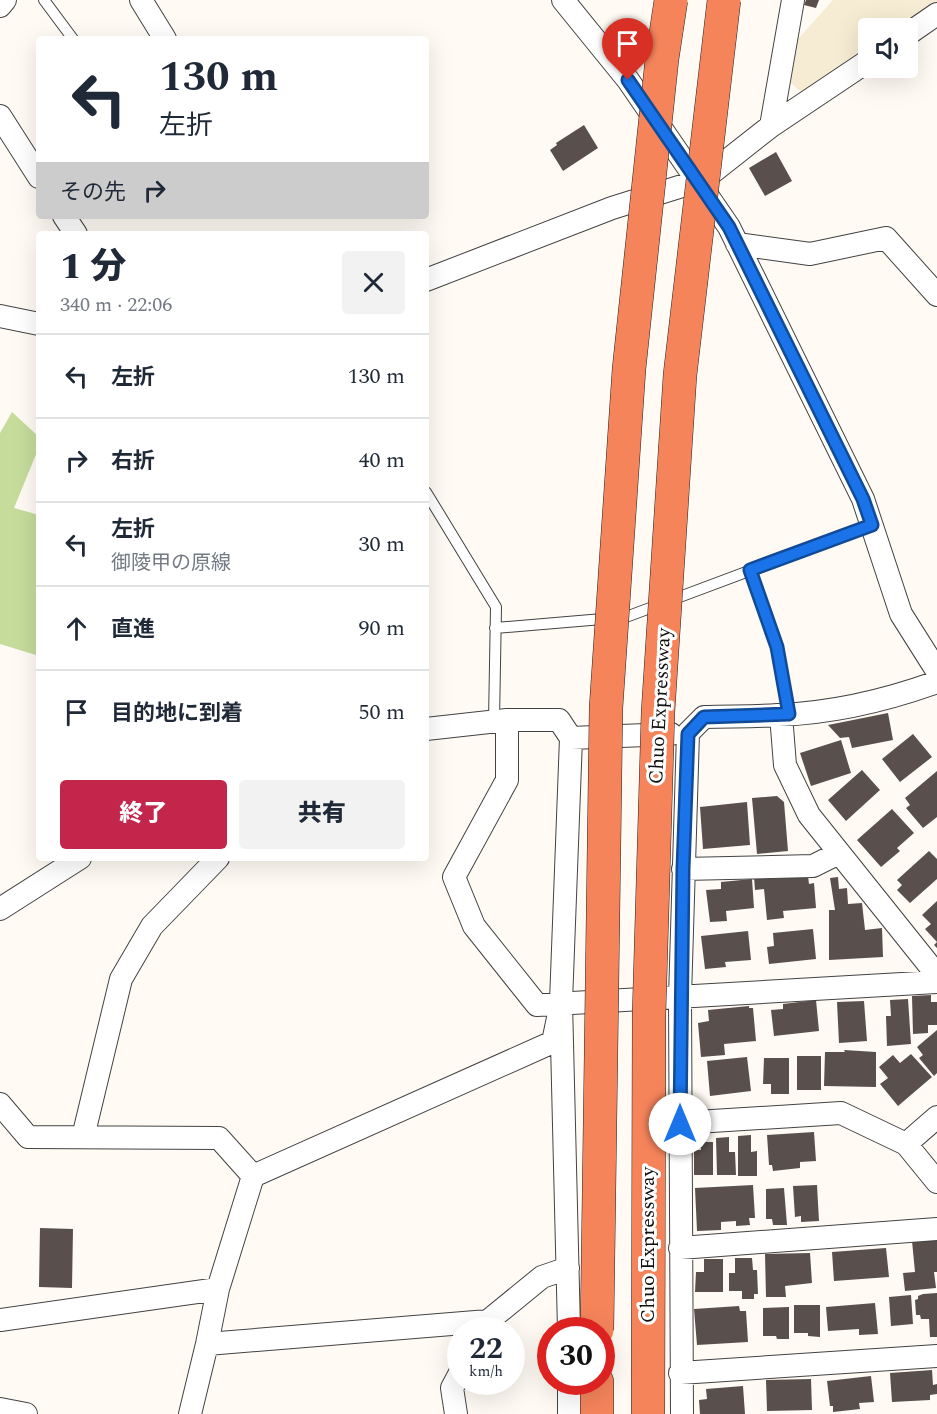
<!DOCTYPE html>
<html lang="ja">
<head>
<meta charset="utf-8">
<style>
  body { margin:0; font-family:Spectral,"Noto Sans JP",serif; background:#f2f2f3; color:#1f2937; height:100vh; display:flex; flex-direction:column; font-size:22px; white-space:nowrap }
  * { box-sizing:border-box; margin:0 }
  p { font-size:20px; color:#747a83 }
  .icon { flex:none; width:33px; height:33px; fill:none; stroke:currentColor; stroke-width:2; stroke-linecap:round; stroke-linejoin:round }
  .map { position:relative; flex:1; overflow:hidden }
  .panel { position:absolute; left:36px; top:231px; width:393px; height:630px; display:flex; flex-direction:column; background:#fff; border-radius:6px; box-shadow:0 6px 24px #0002 }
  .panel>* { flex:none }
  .guide { position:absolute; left:36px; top:36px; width:393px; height:183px; border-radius:6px; box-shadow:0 6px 24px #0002; background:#fff; color:#1f2937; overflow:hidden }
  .controls { position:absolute; left:858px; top:18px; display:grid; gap:12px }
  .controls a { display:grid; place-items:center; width:60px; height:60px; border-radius:6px; background:#fff; box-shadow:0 6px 24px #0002; font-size:30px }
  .speed { position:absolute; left:447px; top:1317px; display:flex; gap:12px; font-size:30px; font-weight:700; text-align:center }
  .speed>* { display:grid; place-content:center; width:78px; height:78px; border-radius:50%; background:#fff; box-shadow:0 6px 24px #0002; line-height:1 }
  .speed small { font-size:15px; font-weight:400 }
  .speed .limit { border:9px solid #d22; background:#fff; color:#111 }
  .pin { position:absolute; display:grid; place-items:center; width:51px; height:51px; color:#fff; margin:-62px -26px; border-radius:50% 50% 50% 0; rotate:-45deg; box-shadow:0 0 6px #0007 }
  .pin .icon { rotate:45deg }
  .me { position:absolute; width:66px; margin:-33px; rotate:0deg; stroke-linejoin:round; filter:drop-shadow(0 0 4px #0008) }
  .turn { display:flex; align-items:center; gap:21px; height:126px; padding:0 24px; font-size:27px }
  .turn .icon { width:78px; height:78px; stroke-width:2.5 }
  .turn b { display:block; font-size:42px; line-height:51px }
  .then { display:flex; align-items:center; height:57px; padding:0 24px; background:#0003; gap:12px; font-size:22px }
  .round { display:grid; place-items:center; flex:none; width:63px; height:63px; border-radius:6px; background:#f2f2f3 }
  .head { display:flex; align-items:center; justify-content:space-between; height:102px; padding:0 24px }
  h1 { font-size:36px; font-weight:800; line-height:45px }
  .action { display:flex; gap:12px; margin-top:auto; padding:12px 24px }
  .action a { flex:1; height:69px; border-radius:6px; background:#c3254b; color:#fff; font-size:24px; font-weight:800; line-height:69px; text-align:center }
  .action a+a { background:#f2f2f3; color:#1f2937 }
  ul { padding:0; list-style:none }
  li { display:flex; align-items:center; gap:18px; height:84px; padding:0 24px; border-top:2px solid #e0e1e3 }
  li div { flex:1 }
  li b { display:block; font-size:22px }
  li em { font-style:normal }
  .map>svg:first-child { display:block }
</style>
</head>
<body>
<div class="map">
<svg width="937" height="1414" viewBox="0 0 937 1414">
  <rect width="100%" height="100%" fill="#fffaf3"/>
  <!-- farmland -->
  <path fill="#f6ecd3" d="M833,0H937V9L908,29L868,28V55L807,97L785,78L790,48Z"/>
  <!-- forest -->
  <path fill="#c5dc9b" d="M12,412L39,437V447L14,508L39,515V656L0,644V433Z"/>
  <!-- building -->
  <path fill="#594f4c" d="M806,0H819L816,8L804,5Z
    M584,125L598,148L563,171L550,150L557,145L556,143Z
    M776,152L792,181L765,196L749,168Z
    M888,713L893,740L852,748L849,737L840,738L828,725Z
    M913,734L932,757L900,782L882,759Z
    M841,740L851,773L811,786L800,753Z
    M862,770L880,790L846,821L828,800Z
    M937,771V817L923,828L906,808L910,805L905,798Z
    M777,796L784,802L788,851L757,854L752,798Z
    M747,802L750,845L703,849L700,807Z
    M892,809L914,833L897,848L900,851L881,867L857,840Z
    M929,851L937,859V879L910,903L897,890L902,885L897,880Z
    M808,876L809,884L814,883L816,908L783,911L784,918L767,920L764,889L755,890L754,877L771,879Z
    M838,877L839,889L847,888L848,904L862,903L865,930L882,928L883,957L829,960V910H835L830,878Z
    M752,879L754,908L726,911L727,921L710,922L706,890L721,889V882Z
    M937,901V948L934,945L937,942L925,929L931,924L922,915Z
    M813,929L816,959L769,964L767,947L774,946L773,933Z
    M748,931L751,960L725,962L726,967L705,969L701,936Z
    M931,995V1002H937V1025H928V1033L913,1034L912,996Z
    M908,999L911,1044L887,1046L886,1016H891L890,1000Z
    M816,1000L819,1031L774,1036L771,1010L783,1009V1004Z
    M864,1001L867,1041L839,1043L837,1002Z
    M749,1006V1008H753L756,1041L724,1044L725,1055L701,1057L698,1023L709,1021L708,1010Z
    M937,1030V1073L934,1076L919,1058L923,1055L917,1047Z
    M844,1050L876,1052V1087L824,1086L825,1052H845Z
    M911,1054L932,1077L898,1106L880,1084L888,1078L879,1067L893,1055L900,1063Z
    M797,1056H821V1090H797Z
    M747,1057L751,1091L710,1096L707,1061Z
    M764,1058H789V1094H771V1084H763Z
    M814,1132L816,1161L800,1162V1168L773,1171L772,1165H769L767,1135Z
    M751,1135V1152L757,1151V1176H738V1136Z
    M729,1137V1152H735L736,1175H717L716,1138Z
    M700,1142H713V1175H694V1150H701Z
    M753,1185L755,1218H749L750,1225L736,1226V1221L721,1222V1230L697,1231L695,1188Z
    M817,1185L819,1221L801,1222V1216L795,1217L793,1186Z
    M784,1188L787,1225H773L772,1219H766V1189Z
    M40,1228L73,1229L72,1288L39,1287Z
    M937,1239V1272H934L936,1288L905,1291L903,1273L915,1272L912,1241Z
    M886,1248L889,1277L834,1281L832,1252Z
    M810,1253L812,1283L785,1286L786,1297H766L765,1254Z
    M735,1258H752L753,1270H757L758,1294H754V1299H742V1291H729V1273H735Z
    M704,1259H723V1292H695L696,1272H704Z
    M937,1293V1337H930L929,1319H921L920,1315H916L915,1300L918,1299V1296L923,1294Z
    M911,1295L913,1324L891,1326L889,1297Z
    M875,1303L878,1334L859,1335V1329L828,1331L826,1307Z
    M794,1305H820V1337L808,1336V1333H794Z
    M739,1306L740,1311H746L748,1342L697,1345L694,1309Z
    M789,1307V1339H777L776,1336H763V1308Z
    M932,1370L933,1385L937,1384V1394L930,1395V1400L892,1402L890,1373Z
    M871,1376L874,1402L859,1403L860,1409L833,1412V1406H830L827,1381Z
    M811,1379L812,1410L767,1411L766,1380Z
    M743,1386L745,1414H700L699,1400L707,1399L706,1389Z"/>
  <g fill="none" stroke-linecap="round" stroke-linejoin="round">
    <defs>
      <path id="lane" d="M44,0L73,39
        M426,492L496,607L494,721
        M750,570L777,647L789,714
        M495,628L626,617L872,525"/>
      <path id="street" d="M141,0L165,39
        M563,0L628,80L729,227L863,499L901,614L937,671
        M0,6L5,0
        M908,34L937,14
        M0,116L39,177
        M771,126L793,0
        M64,216L76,234
        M737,244L810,254L886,238L937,295
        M426,280L612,208L698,181L710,174L771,126L868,61
        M0,316L39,324
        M781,715L785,765L809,815L937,975
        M507,720V780L454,877L474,926L537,1005L937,982
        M426,729L507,720H559L571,738L561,1002L569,1330
        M571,738L671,734
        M683,869L813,866L839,853
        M0,909L80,858
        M0,1104L28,1137L219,1138L253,1176
        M680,1123L841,1113L906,1144L937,1182
        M83,1137L121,979L152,926L218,858
        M906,1144L937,1117
        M680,1248L937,1229
        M0,1320L218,1289L253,1176L553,1042L558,1018
        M483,1330L488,1321L542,1277L568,1268
        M207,1344L488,1321
        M680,1373L937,1356
        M569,1382V1414
        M0,1409L26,1414
        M190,1414L207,1344L218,1289
        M456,1414L452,1388L460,1373
        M682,1414L680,997L688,733L704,717C728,716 753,717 778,715C831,713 887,700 937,682"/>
      <path id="highway" d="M597,1382V1414"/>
    </defs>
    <!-- lane casing -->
    <use href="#lane" stroke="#434343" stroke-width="12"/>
    <!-- street casing -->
    <use href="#street" stroke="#434343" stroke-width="24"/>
    <!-- highway casing -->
    <use href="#highway" stroke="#212121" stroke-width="34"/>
    <!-- lane -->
    <use href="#lane" stroke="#fff" stroke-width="10"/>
    <!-- street -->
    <use href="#street" stroke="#fff" stroke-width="22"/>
    <!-- highway -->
    <use href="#highway" stroke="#f5845b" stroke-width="33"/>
    <defs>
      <path id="highway-bridge" d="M597,1330L606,708L629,369L662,59L671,0
        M648,1414L649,1015L658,712L680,375L724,0"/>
    </defs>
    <!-- highway-bridge casing -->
    <use href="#highway-bridge" stroke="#212121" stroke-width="34" stroke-linecap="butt"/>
    <!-- highway-bridge -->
    <use href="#highway-bridge" stroke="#f5845b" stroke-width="33"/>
  </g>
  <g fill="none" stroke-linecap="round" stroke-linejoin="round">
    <defs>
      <path id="route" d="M628,80L729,227L863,499L872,525L750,570L777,647L789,714L704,717L688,734L683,869L680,1124"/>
    </defs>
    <!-- route casing -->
    <use href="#route" stroke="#114b97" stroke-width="15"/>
    <!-- route -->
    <use href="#route" stroke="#1a73e8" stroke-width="10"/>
  </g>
  <g text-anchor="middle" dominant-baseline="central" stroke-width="6" stroke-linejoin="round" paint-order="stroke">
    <!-- street labels -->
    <g font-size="20" fill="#101010" stroke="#fff">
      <text transform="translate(660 706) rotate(-87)">Chuo Expressway</text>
      <text transform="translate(648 1245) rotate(-90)">Chuo Expressway</text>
    </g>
  </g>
</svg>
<div class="controls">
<a><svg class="icon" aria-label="sound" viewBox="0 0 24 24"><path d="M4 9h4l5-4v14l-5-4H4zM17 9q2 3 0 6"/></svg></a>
</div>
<div class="speed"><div>22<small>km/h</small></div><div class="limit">30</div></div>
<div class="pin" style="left:628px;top:80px;background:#d93025"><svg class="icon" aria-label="arrive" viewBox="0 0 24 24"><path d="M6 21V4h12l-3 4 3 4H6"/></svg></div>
<svg class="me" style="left:680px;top:1124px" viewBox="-20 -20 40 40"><circle r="19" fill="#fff"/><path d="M0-13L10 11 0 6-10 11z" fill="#1a73e8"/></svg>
<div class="guide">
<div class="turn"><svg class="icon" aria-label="left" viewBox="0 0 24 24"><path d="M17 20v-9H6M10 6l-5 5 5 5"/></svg><div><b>130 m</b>左折</div></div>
<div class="then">その先<svg class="icon" aria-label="right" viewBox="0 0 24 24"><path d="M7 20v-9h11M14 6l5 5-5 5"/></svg></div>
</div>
<section class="panel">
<div class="head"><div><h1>1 分</h1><p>340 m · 22:06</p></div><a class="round"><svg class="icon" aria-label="close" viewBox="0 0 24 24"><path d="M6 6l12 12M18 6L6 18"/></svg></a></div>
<ul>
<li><svg class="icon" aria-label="left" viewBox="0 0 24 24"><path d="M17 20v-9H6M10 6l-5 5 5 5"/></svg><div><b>左折</b></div><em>130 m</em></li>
<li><svg class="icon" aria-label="right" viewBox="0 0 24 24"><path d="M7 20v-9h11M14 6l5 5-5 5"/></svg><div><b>右折</b></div><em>40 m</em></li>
<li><svg class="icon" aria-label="left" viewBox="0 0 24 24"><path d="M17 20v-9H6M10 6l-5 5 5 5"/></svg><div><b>左折</b><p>御陵甲の原線</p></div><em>30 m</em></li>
<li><svg class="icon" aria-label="ahead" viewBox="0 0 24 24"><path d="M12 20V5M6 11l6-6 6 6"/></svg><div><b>直進</b></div><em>90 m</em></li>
<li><svg class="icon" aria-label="arrive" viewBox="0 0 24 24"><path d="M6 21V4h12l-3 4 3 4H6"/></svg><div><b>目的地に到着</b></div><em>50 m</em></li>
</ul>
<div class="action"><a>終了</a><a>共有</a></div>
</section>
</div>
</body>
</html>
